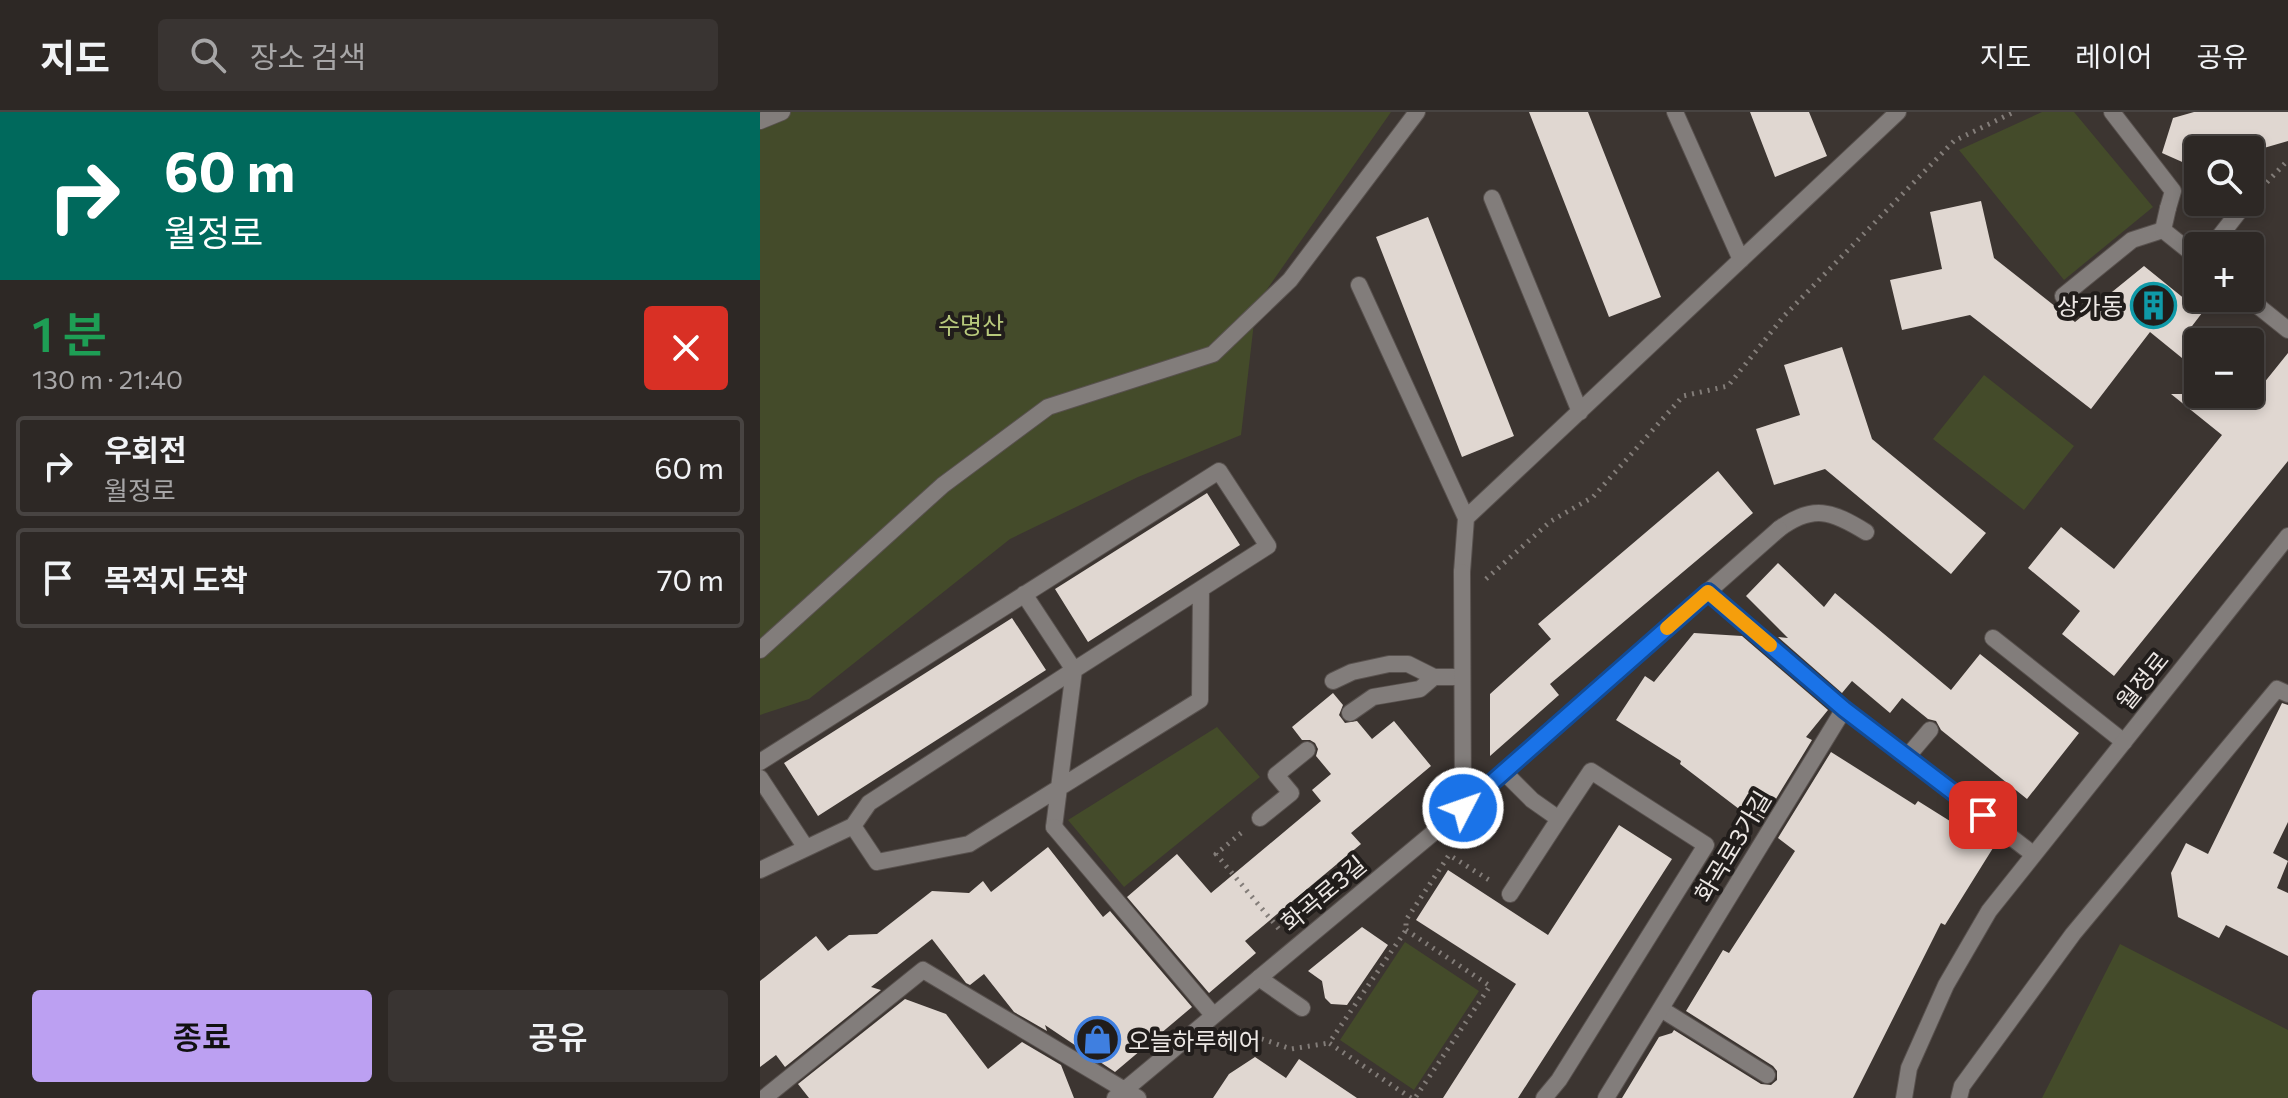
<!DOCTYPE html>
<html lang="ko">
<head>
<meta charset="utf-8">
<style>
  body { margin:0; font-family:Commissioner,"Noto Sans KR",sans-serif; background:#393432; color:#f1f3f6; height:100vh; display:flex; flex-direction:column; font-size:30px; white-space:nowrap }
  * { box-sizing:border-box; margin:0 }
  p { font-size:26px; color:#a7a6a7 }
  .icon { flex:none; width:44px; height:44px; fill:none; stroke:currentColor; stroke-width:2; stroke-linecap:round; stroke-linejoin:round }
  .map { position:relative; flex:1; overflow:hidden }
  .sheet { display:flex; flex-direction:column; background:#2d2825; width:760px }
  .sheet>* { flex:none }
  .hud { background:#00695c; color:#fff; overflow:hidden }
  .fabs { position:absolute; left:1424px; top:24px; display:grid; gap:16px }
  .fabs a { display:grid; place-items:center; width:80px; height:80px; border-radius:8px; background:#2d2825; box-shadow:0 4px 12px #0003,0 0 0 2px #484442; font-size:40px }
  .pin { position:absolute; display:grid; place-items:center; width:68px; height:68px; color:#fff; margin:-34px; border-radius:16px; box-shadow:0 4px 12px #0006 }
  .me { position:absolute; width:88px; margin:-44px; rotate:49deg; stroke-linejoin:round; filter:drop-shadow(0 0 6px #0008) }
  .turn { display:flex; align-items:center; gap:28px; height:168px; padding:0 32px; font-size:36px }
  .turn .icon { width:104px; height:104px; stroke-width:2.5 }
  .turn b { display:block; font-size:56px; line-height:68px }
  .round { display:grid; place-items:center; flex:none; width:84px; height:84px; border-radius:8px; background:#393432 }
  .summary { display:flex; align-items:center; justify-content:space-between; height:136px; padding:0 32px }
  h1 { font-size:48px; font-weight:600; line-height:60px; color:#1e9e55 }
  .action { display:flex; gap:16px; margin-top:auto; padding:16px 32px }
  .action a { flex:1; height:92px; border-radius:8px; background:#bca0f2; color:#111; font-size:32px; font-weight:600; line-height:92px; text-align:center }
  .action a+a { background:#393432; color:#f1f3f6 }
  ul { padding:0; list-style:none }
  li { display:flex; align-items:center; gap:24px; height:100px; margin:0 16px 12px; padding:0 16px; border:4px solid #484442; border-radius:8px }
  li div { flex:1 }
  li b { display:block; font-size:30px }
  li em { font-style:normal }
  header { display:flex; align-items:center; gap:48px; box-sizing:border-box; height:112px; padding:0 40px; background:#2d2825; border-bottom:2px solid #484442 }
  header strong { font-size:38px }
  nav { display:flex; gap:44px; margin-inline-start:auto; font-size:28px }
  .search { width:560px; height:72px; background:#393432; display:flex; align-items:center; gap:20px; box-sizing:border-box; padding:0 28px; border-radius:8px; color:#a7a6a7; font-size:30px }
  main { display:flex; flex:1; min-height:0 }
  .map>svg:first-child { display:block }
</style>
</head>
<body>
<header>
<strong>지도</strong>
<div class="search"><svg class="icon" aria-label="search" viewBox="0 0 24 24"><circle cx="10" cy="10" r="6"/><path d="M15 15l6 6"/></svg>장소 검색</div>
<nav><a>지도</a><a>레이어</a><a>공유</a></nav>
</header>
<main>
<section class="sheet">
<div class="hud">
<div class="turn"><svg class="icon" aria-label="right" viewBox="0 0 24 24"><path d="M7 20v-9h11M14 6l5 5-5 5"/></svg><div><b>60 m</b>월정로</div></div>
</div>
<div class="summary"><div><h1>1 분</h1><p>130 m · 21:40</p></div><a class="round" style="background:#d93025;color:#fff"><svg class="icon" aria-label="close" viewBox="0 0 24 24"><path d="M6 6l12 12M18 6L6 18"/></svg></a></div>
<ul>
<li><svg class="icon" aria-label="right" viewBox="0 0 24 24"><path d="M7 20v-9h11M14 6l5 5-5 5"/></svg><div><b>우회전</b><p>월정로</p></div><em>60 m</em></li>
<li><svg class="icon" aria-label="arrive" viewBox="0 0 24 24"><path d="M6 21V4h12l-3 4 3 4H6"/></svg><div><b>목적지 도착</b></div><em>70 m</em></li>
</ul>
<div class="action"><a>종료</a><a>공유</a></div>
</section>
<div class="map">
<svg width="1528" height="986" viewBox="0 0 1528 986">
  <rect width="100%" height="100%" fill="#3c3531"/>
  <!-- green -->
  <path fill="#444b2a" d="M0,0H631L496,193L481,323L378,365L250,427L49,587L0,603Z
    M1282,0H1314L1393,95L1304,168L1199,38Z
    M1224,263L1314,334L1264,398L1173,327Z
    M457,615L500,665L364,775L308,708Z
    M645,830L719,879L654,978L580,928Z
    M1360,832L1528,918V986H1282Z"/>
  <!-- building -->
  <path fill="#e0d7d1" d="M769,0H828L901,185L849,205Z
    M990,0H1049L1067,44L1015,65Z
    M1434,0H1528V29L1497,38H1438V57L1402,41L1413,6Z
    M1221,89L1234,146L1315,210L1384,154L1442,201L1429,218L1438,225V259L1390,220L1331,297L1210,203L1142,218L1130,168L1182,157L1170,100Z
    M668,105L754,324L702,345L616,125Z
    M1082,235L1112,327L1226,421L1191,462L1065,357L1014,373L996,317L1040,303L1024,253Z
    M1528,241V349L1354,564L1302,522L1320,499L1268,456L1301,415L1354,457L1462,323L1411,282H1495Z
    M958,359L993,401L790,572L799,583L730,644V582L791,527L778,512Z
    M447,381L480,433L328,530L295,477Z
    M1018,451L1064,495L1075,481L1191,578L1220,542L1319,621L1267,687L1181,618L1176,609L1168,607L1142,586L1130,601L1092,569L1082,581L1018,525L1028,526L986,484Z
    M252,506L286,558L58,704L24,651Z
    M934,521L982,524L1068,598L1046,625L1052,628L1000,713L920,652L921,649L856,608L885,564L894,570Z
    M573,581L583,593L579,603L585,611L597,609L612,627L634,609L671,654L591,721L601,732L485,829L496,841L449,881L367,785L417,742L451,781L561,689L552,678L571,662L556,644L558,637L555,631L550,628H542L532,615Z
    M1522,591L1528,593V710L1513,741L1528,749L1517,776L1528,781V844L1466,813L1459,826L1418,805L1411,761L1426,731L1448,742Z
    M1071,640L1155,693L1158,689L1233,736L1185,813L1181,811L1093,986H862L899,925L912,921L914,918L1001,972L1011,973L1017,968V959L1013,954L926,899L963,838L969,841L1035,739L1018,726Z
    M859,713L912,747L758,986H683L756,872L656,808L688,758L788,823Z
    M288,735L343,805L350,799L432,895L355,960L285,913L287,919L254,900L224,862L210,873L206,871L172,827L111,875L121,878L25,955L16,943L0,955V869L56,824L68,839L89,823L117,822L172,779L209,781L223,769L231,780Z
    M602,815L628,833L587,893L571,892L565,886L562,869L548,859Z
    M145,887L186,902L228,957L262,930L301,953L314,986H49L38,972Z
    M495,945L526,966L539,947L597,986H453L469,962Z"/>
  <g fill="none" stroke-linecap="round" stroke-linejoin="round">
    <defs>
      <path id="service" d="M915,0L981,148
        M1352,0L1413,79L1408,96
        M0,9L22,0
        M732,86L820,300
        M1452,134L1481,97L1472,90
        M599,173L706,406
        M1303,184L1372,128L1403,118
        M1019,417C1053,392 1072,399 1106,420
        M702,460L706,406L1138,0
        M1233,526L1364,630
        M0,538L183,373L288,295L453,242L530,168L657,0
        M573,569L592,560L629,552H648L674,565H702
        M590,601L613,585L660,577L674,565
        M1147,645L1170,618
        M0,650L459,359L508,434L314,558L294,715
        M744,660L772,688L799,707L831,659L946,733L799,968L784,986
        M0,666L46,736
        M500,706L531,681L516,663L547,638
        M93,714L109,691L314,558L264,482
        M0,758L93,714L117,750L209,732L440,588L441,477
        M750,782L799,707
        M499,866L542,896
        M901,897L1007,963
        M1199,986L1202,974L1313,822L1517,577L1528,582"/>
      <path id="minor" d="M1408,96L1403,118L1438,146
        M1488,186L1528,218
        M702,460L703,696
        M948,480L1084,597L1273,742
        M294,715L453,903
        M4,986L163,858L378,986
        M355,986L703,696L1019,417
        M846,986L1084,597"/>
      <path id="tertiary" d="M1144,986L1149,956L1186,873L1229,799L1528,424"/>
    </defs>
    <!-- service casing -->
    <use href="#service" stroke="#58514e" stroke-width="18"/>
    <!-- minor casing -->
    <use href="#minor" stroke="#58514e" stroke-width="18"/>
    <!-- tertiary casing -->
    <use href="#tertiary" stroke="#58514e" stroke-width="18"/>
    <!-- path -->
    <path stroke="#837d79" stroke-width="5" stroke-dasharray="2 6" stroke-linecap="butt" d="M1496,82L1528,48
      M726,467L791,409L833,385L923,284L968,274L1024,204L1194,29L1254,0
      M481,721L456,742L519,817
      M646,818L730,874L655,986
      M479,919L531,937L569,931
      M651,986L569,931L646,818V808L689,743L729,768"/>
    <!-- service -->
    <use href="#service" stroke="#827d7b" stroke-width="16"/>
    <!-- minor -->
    <use href="#minor" stroke="#827d7b" stroke-width="16"/>
    <!-- tertiary -->
    <use href="#tertiary" stroke="#827d7b" stroke-width="16"/>
  </g>
  <g fill="none" stroke-linecap="round" stroke-linejoin="round">
    <defs>
      <path id="route" d="M703,696L948,480L1084,597L1223,703"/>
    </defs>
    <!-- route casing -->
    <use href="#route" stroke="#114b97" stroke-width="20"/>
    <!-- route -->
    <use href="#route" stroke="#1a73e8" stroke-width="14"/>
    <!-- slow -->
    <path stroke="#f59e0b" stroke-width="14" d="M907,516L948,480L1010,533"/>
  </g>
  <!-- icons -->
  <defs>
    <symbol id="building-ring" viewBox="-11 -11 22 22"><circle r="9.5" fill="#211d1b" stroke="#0f9aa8" stroke-width="1.5"/><path d="M-4-6H4V6H1V3H-1V6H-4ZM-2.5-4.3h1.7v1.8h-1.7ZM.8-4.3h1.7v1.8H.8ZM-2.5-1h1.7V.8h-1.7ZM.8-1h1.7V.8H.8Z" fill="#0f9aa8"/></symbol>
    <symbol id="shop-ring" viewBox="-11 -11 22 22"><circle r="9.5" fill="#211d1b" stroke="#3f7fe0" stroke-width="1.5"/><path d="M-5-2.5h2.3a2.7 3.5 0 0 1 5.4 0H5L5.5 6h-11ZM-1.5-2.5h3a1.5 2.3 0 0 0-3 0Z" fill="#3f7fe0"/></symbol>
  </defs>
  <g fill-rule="evenodd">
    <use href="#building-ring" x="1368" y="168" width="51" height="51"/>
    <use href="#shop-ring" x="312" y="902" width="51" height="51"/>
  </g>
  <g text-anchor="middle" dominant-baseline="central" stroke-width="8" stroke-linejoin="round" paint-order="stroke">
    <!-- poi labels -->
    <g font-size="24" fill="#ece7e4" stroke="#211d1b" text-anchor="end">
      <text x="1363" y="193">상가동</text>
      <text x="368" y="928" text-anchor="start">오늘하루헤어</text>
    </g>
    <!-- park labels -->
    <g font-size="24" fill="#b8c97c" stroke="#211d1b">
      <text x="211" y="212">수명산</text>
    </g>
    <!-- street labels -->
    <g font-size="24" fill="#ece7e4" stroke="#211d1b">
      <text transform="translate(1382 568) rotate(-51)">월정로</text>
      <text transform="translate(972 734) rotate(-59)">화곡로3가길</text>
      <text transform="translate(563 781) rotate(-40)">화곡로3길</text>
    </g>
  </g>
</svg>
<div class="fabs">
<a><svg class="icon" aria-label="search" viewBox="0 0 24 24"><circle cx="10" cy="10" r="6"/><path d="M15 15l6 6"/></svg></a>
<a>+</a>
<a>−</a>
</div>
<div class="pin" style="left:1223px;top:703px;background:#d93025"><svg class="icon" aria-label="arrive" viewBox="0 0 24 24"><path d="M6 21V4h12l-3 4 3 4H6"/></svg></div>
<svg class="me" style="left:703px;top:696px" viewBox="-20 -20 40 40"><circle r="17" fill="#1a73e8" stroke="#fff" stroke-width="3"/><path d="M0-11L8 9 0 5-8 9z" fill="#fff"/></svg>
</div>
</main>
</body>
</html>
